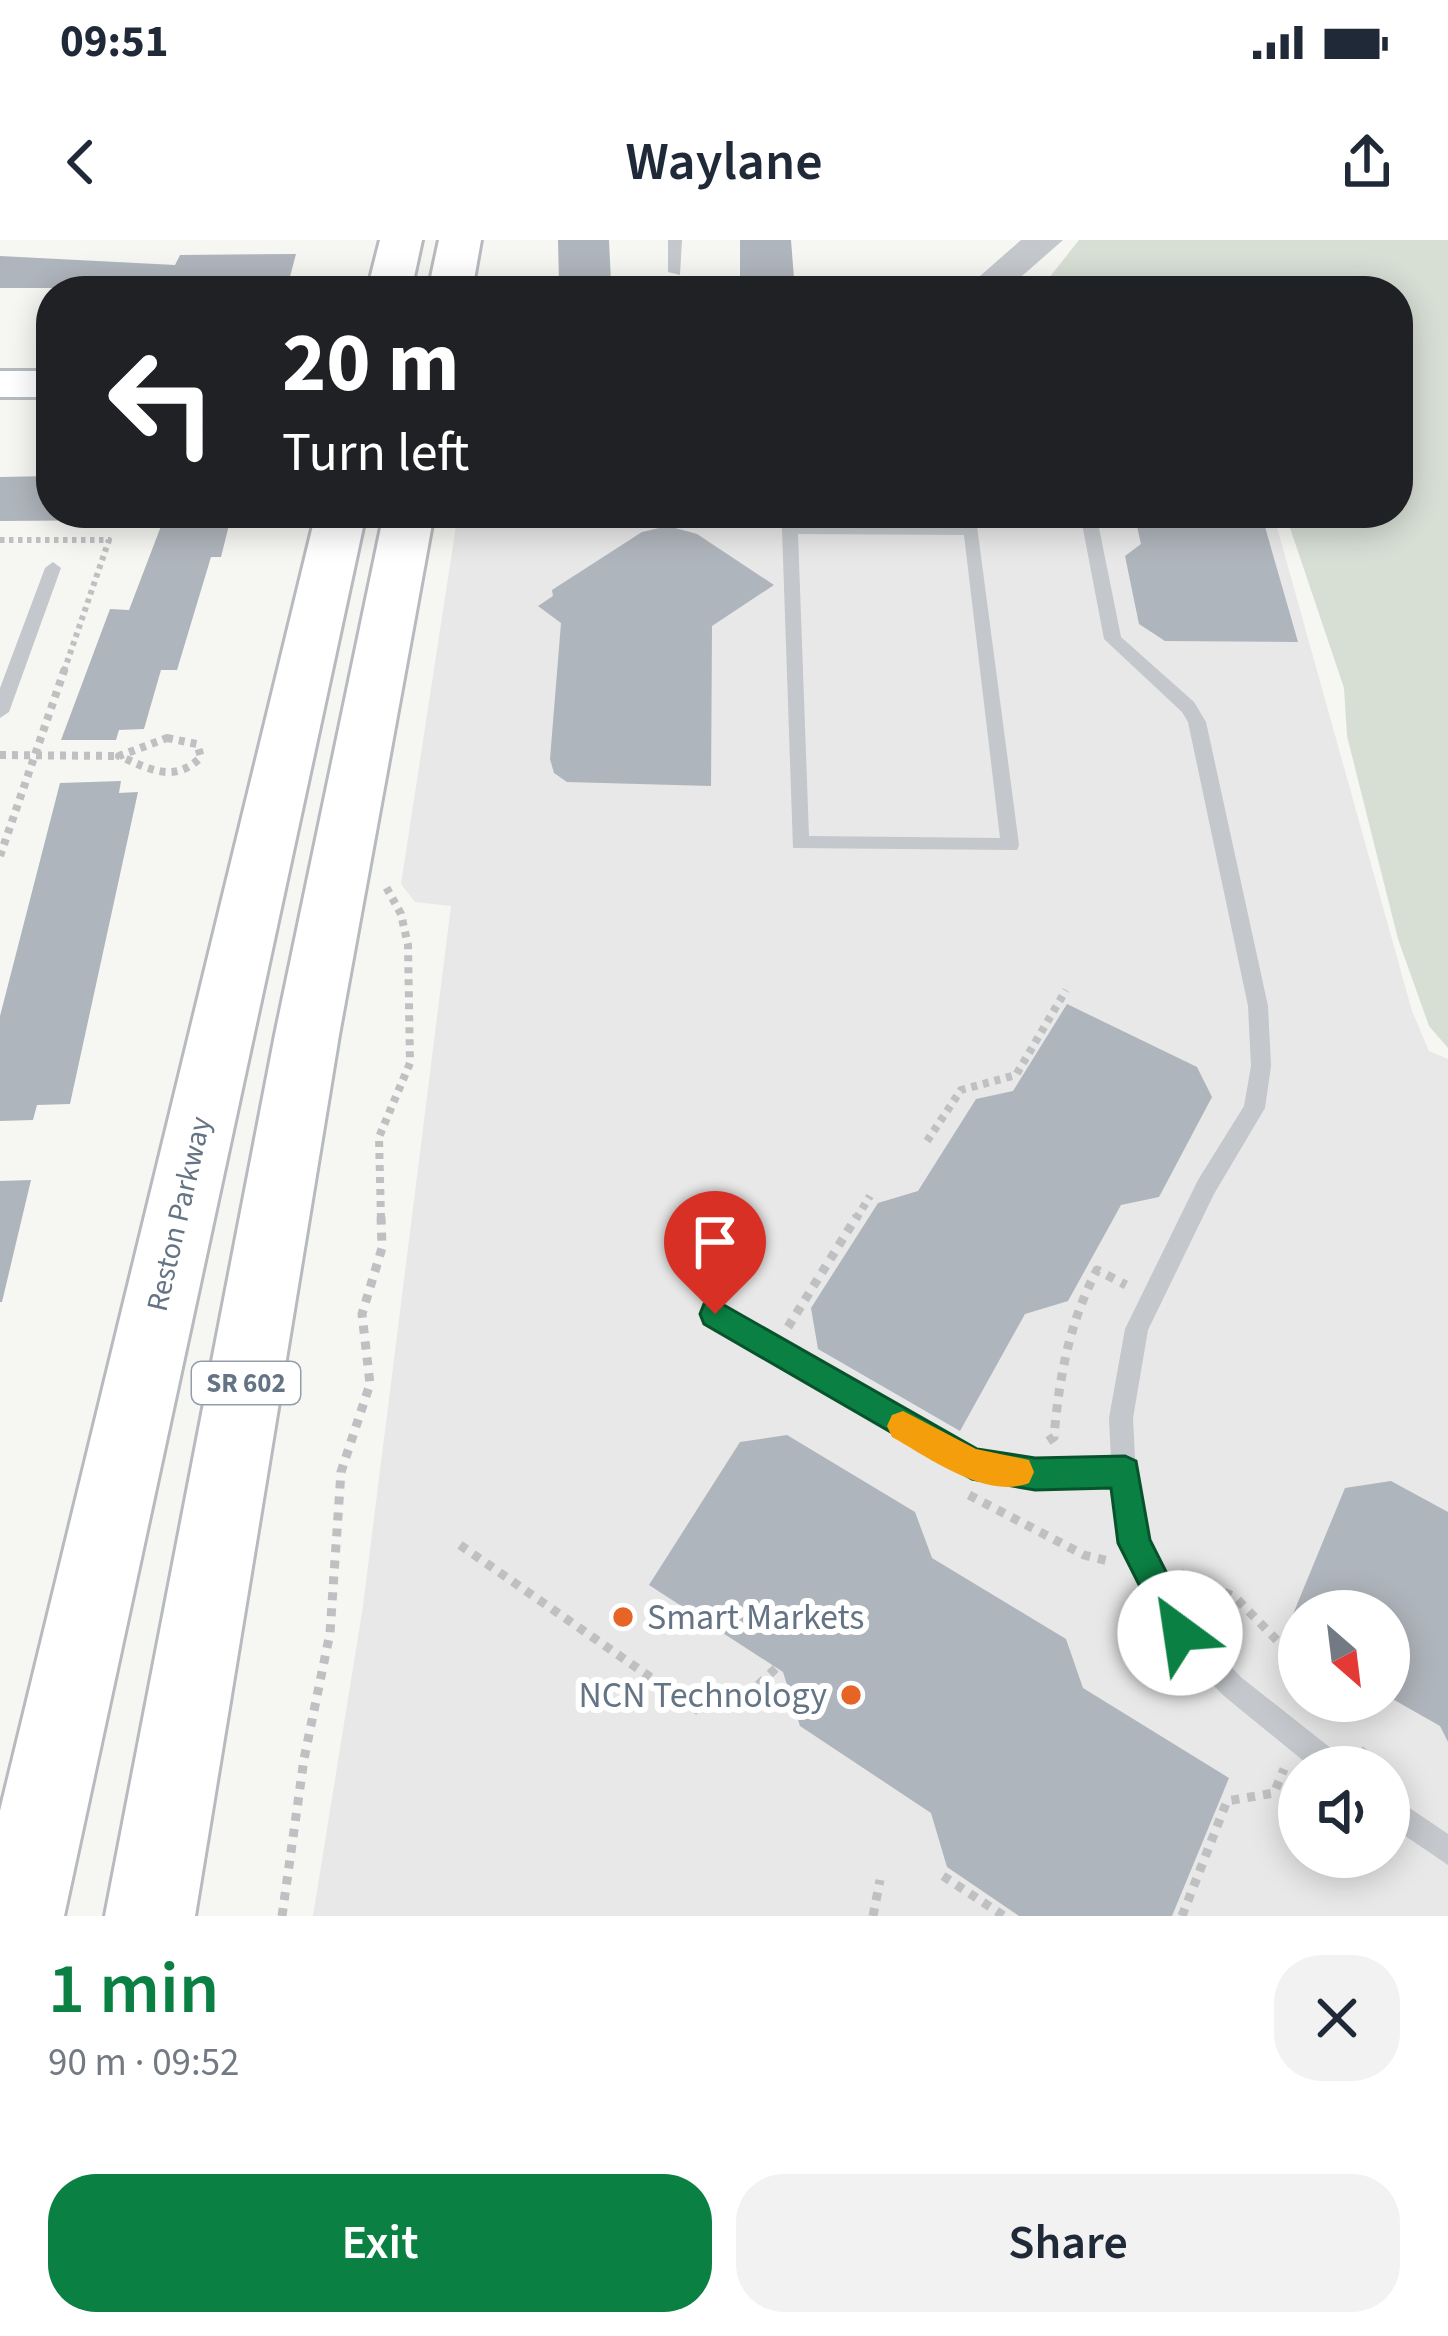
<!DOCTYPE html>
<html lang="en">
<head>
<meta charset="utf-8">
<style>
  body { margin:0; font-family:"Source Sans 3",sans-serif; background:#f2f2f3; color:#1f2937; height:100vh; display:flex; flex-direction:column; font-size:45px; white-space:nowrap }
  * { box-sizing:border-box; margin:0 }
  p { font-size:39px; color:#747a83 }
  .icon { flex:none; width:66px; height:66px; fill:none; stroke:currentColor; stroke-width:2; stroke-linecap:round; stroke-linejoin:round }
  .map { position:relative; height:1676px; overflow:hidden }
  .panel { display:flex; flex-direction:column; background:#fff; flex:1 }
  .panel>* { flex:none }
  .banner { position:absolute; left:36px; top:36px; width:1377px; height:252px; border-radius:48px; box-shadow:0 6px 30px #0003; background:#202124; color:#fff; overflow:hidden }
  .needle { width:78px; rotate:152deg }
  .fabs { position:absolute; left:1278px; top:1350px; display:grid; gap:24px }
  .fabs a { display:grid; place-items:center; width:132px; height:132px; border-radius:50%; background:#fff; box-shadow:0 6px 30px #0003; font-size:60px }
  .pin { position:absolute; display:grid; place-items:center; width:102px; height:102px; color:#fff; margin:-123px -51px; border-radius:50% 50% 50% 0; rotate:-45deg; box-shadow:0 0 12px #0007 }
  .pin .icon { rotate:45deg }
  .me { position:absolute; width:132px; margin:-66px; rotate:329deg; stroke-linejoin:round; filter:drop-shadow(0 0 9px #0008) }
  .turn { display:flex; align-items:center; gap:42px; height:252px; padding:0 48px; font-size:54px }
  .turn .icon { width:156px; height:156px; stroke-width:2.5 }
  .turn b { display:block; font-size:84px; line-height:102px }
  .round { display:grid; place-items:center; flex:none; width:126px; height:126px; border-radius:48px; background:#f2f2f3 }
  .summary { display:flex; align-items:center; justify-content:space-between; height:204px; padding:0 48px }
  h1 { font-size:72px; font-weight:600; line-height:90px; color:#0b8043 }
  .cta { display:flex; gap:24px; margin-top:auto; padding:24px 48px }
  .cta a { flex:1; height:138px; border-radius:48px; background:#0b8043; color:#fff; font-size:48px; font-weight:600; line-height:138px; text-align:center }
  .cta a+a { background:#f2f2f3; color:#1f2937 }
  .status { display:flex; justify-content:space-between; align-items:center; height:84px; padding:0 60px; background:#fff; direction:ltr }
  .status svg { height:33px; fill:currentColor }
  header { display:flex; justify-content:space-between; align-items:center; height:156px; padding:0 48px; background:#fff; font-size:54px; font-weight:600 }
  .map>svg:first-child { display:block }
</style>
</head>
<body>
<div class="status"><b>09:51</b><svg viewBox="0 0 49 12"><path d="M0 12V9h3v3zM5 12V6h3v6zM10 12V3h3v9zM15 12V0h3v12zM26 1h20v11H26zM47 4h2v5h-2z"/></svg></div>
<header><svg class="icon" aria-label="back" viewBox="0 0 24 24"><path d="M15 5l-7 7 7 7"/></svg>Waylane<svg class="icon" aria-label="share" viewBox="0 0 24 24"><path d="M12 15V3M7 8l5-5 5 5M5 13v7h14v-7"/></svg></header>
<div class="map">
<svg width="1448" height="1676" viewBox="0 0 1448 1676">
  <rect width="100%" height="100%" fill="#f6f7f3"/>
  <!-- built -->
  <path fill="#e7e8e7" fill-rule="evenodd" d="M458,273H1273L1412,771L1429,811L1448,819V1676H313L363,1366L451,666L415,662L401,644ZM1299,1371H1389V1461H1299ZM1299,1527H1389V1617H1299Z"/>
  <!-- green -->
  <path fill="#d7ded4" d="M1079,0H1448V808L1429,786L1398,699L1347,496L1344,448L1285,273H1398V51H1215L1207,37L1124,51H1045V43Z"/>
  <!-- building -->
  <path fill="#afb5bc" d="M558,0H609L611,43L559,44Z
    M740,0H791L795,51H740Z
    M296,14L287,48H0V16L175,25L180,15Z
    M51,236V273H145L143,280L0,281V237Z
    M166,273H232L221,317H211L177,430H161L144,489L119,490L116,500H61L110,369L129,370Z
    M1134,273H1261L1298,402L1165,401L1139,384L1125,316L1141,304Z
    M668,286L697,294L774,345L712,386L711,546L567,542L554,533L550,519L561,383L538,366L553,356L552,350L642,292Z
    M121,541L119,553L138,552L70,864L37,865L33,880L0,881V776L60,543Z
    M1067,764L1197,827L1212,857L1159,957L1121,965L1068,1061L1025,1074L960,1191L818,1109L811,1068L878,963L918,951L976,859L1013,851Z
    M31,940L2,1062H0V941Z
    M787,1195L915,1272L932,1318L1066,1399L1083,1448L1229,1538L1172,1676H1019L947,1627L931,1573L800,1486L783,1432L649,1345L740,1202Z
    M1391,1241L1448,1272V1502L1440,1486L1389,1457V1371H1299V1405L1284,1396L1345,1248Z"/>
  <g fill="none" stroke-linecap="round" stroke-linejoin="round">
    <defs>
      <path id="secondary" d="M0,131H51V157H0Z"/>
      <path id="primary" d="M380,0H422L411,51H367Z
        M439,0H481L472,51H428Z
        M316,273H366L64,1676H0V1571Z
        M384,273H434L339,795L195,1676H105L275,795Z"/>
    </defs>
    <!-- secondary casing -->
    <use href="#secondary" stroke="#b6bbc0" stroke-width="6"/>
    <!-- primary casing -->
    <use href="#primary" stroke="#b7bbbf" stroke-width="6"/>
    <!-- path-far2 -->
    <path stroke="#bec0c2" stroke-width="6" stroke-dasharray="4.5 4.5" stroke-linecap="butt" d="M573,51L656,45
      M931,51L951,40
      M0,300H109L64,431"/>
    <!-- path-far1 -->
    <path stroke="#bec0c2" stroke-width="8" stroke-dasharray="6 6" stroke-linecap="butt" d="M167,498L197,504L201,517C174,544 150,529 119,516Z
      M0,515L119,516
      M0,616L65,428
      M927,901L961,850L1016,835L1066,750
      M381,979L379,897L410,823L408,705L401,674L385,645
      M856,979L870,956"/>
    <!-- path -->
    <path stroke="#bec0c2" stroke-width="9" stroke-dasharray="8 8" stroke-linecap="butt" d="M788,1087L857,976
      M1048,1201L1054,1197C1059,1138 1069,1083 1097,1030L1126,1045
      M969,1255L1084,1315L1112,1322
      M460,1305L699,1471
      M1180,1333L1235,1357L1299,1423
      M735,1467L776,1428
      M1360,1510L1383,1527
      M943,1636L1004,1676
      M282,1676L304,1519L330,1393L341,1232L370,1144L362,1074L382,1008L381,976
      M873,1676L880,1640
      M1182,1676L1227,1561L1274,1553L1284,1529"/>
    <!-- service -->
    <path fill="#c4c7cb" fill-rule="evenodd" d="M668,0H682L680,35L668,32Z
      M772,273H788L795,284L977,286L1019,605L1017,610L793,608L782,289ZM798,294L964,295L1000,598L809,596Z
      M1080,273H1096L1121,397L1194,462L1206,482L1268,766L1271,826L1265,868L1214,954L1148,1090L1133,1178L1137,1259L1156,1325L1189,1384L1242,1438L1342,1517L1346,1527H1311L1224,1456L1171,1402L1132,1330L1113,1259L1112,1244L1035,1246L972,1235L707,1082L703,1074L707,1066L715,1063L723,1066L976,1212L1035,1222L1111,1220L1109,1178L1125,1089L1198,940L1244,866L1251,826L1248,766L1188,482L1182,472L1104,399Z
      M53,322L61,328L9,472L0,478V448L45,328Z
      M1389,1554L1448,1594V1625L1389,1585Z"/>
    <!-- tertiary -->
    <path fill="#c4c7cb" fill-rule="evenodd" d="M1021,0H1063L1005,51H963Z"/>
    <!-- secondary -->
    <use href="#secondary" fill="#fff" fill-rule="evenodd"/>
    <!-- primary -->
    <use href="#primary" fill="#fff" fill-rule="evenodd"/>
  </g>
  <!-- route -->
  <path fill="#0b8043" stroke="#07532c" stroke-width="3" d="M715,1060L977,1209L1035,1218L1125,1216L1136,1221L1150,1300L1197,1393L1192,1404L1180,1409L1169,1404L1118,1303L1111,1248L1035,1250L972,1239L704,1084L700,1074L704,1064Z"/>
  <!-- slow -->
  <path fill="#f59e0b" d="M903,1171L976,1209L1029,1220L1034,1232L1029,1243C986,1260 928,1217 892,1197L887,1186L892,1175Z"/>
  <!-- markers -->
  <g fill="#e56426" stroke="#fff" stroke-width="4.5">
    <circle cx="623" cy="1377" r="12"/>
    <circle cx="851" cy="1455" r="12"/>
  </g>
  <g text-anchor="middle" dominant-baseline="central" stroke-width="12" stroke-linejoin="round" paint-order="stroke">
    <!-- shield labels -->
    <rect fill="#fff" stroke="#939eaa" stroke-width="3" x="192" y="1122" width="108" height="42" rx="9"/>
    <g font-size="27" font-weight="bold" fill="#657485">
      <text x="246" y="1143">SR 602</text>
    </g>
    <!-- street labels -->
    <g font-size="30" fill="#657485" stroke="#fff">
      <text transform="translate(179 974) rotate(-77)">Reston Parkway</text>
    </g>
    <!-- near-poi labels -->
    <g font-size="36" fill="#657485" stroke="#fff" text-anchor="start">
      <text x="647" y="1377">Smart Markets</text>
      <text x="827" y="1455" text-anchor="end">NCN Technology</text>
    </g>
  </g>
</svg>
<div class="fabs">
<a><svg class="needle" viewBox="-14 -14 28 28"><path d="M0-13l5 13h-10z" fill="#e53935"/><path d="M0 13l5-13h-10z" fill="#747a83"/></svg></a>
<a><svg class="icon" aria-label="sound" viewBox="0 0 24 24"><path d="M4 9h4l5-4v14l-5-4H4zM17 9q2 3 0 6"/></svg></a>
</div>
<div class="pin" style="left:715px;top:1074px;background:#d93025"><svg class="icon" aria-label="arrive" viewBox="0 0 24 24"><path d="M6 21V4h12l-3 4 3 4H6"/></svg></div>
<svg class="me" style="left:1180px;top:1393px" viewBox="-20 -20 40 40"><circle r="19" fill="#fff"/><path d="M0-13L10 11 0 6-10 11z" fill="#0b8043"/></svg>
<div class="banner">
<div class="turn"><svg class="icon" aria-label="left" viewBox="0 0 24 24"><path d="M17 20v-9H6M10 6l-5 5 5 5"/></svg><div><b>20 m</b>Turn left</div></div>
</div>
</div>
<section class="panel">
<div class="summary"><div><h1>1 min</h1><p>90 m · 09:52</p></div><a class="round"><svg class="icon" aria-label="close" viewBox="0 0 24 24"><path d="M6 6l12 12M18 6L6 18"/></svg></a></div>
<div class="cta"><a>Exit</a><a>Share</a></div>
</section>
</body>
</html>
